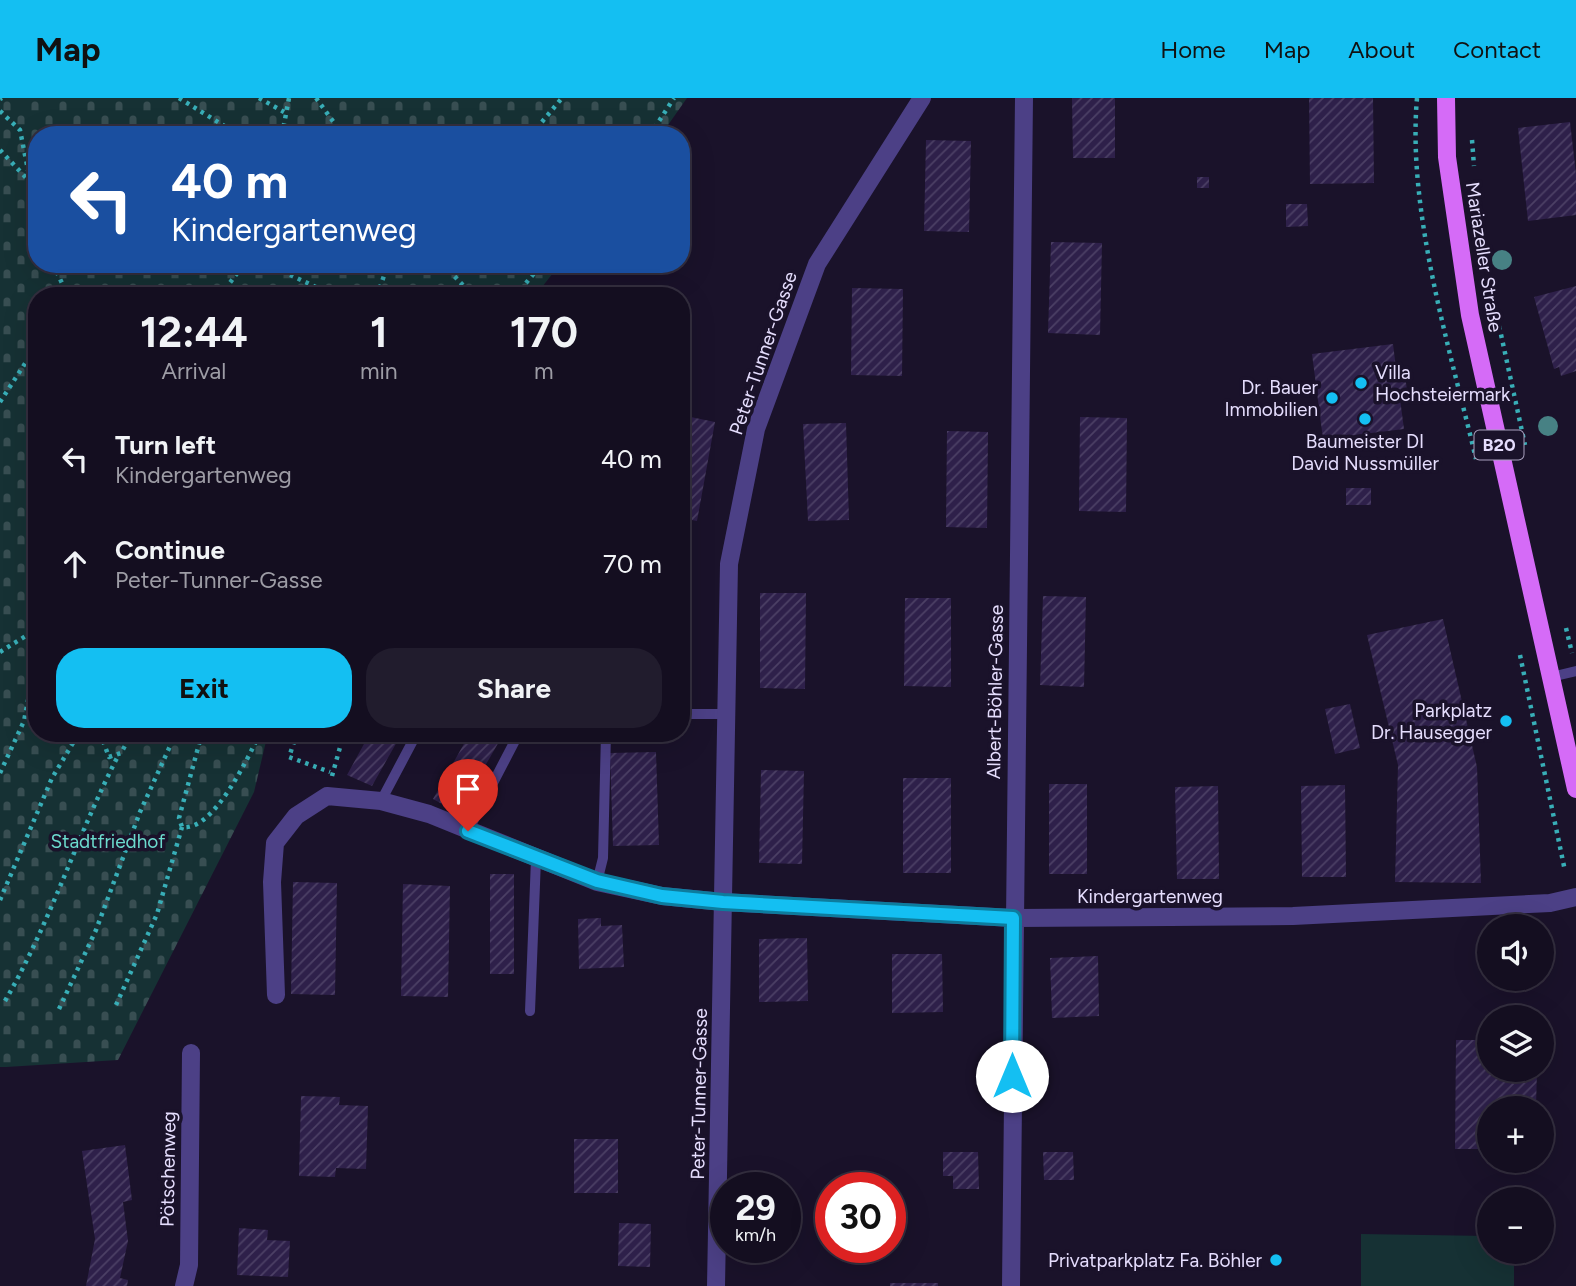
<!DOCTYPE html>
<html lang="en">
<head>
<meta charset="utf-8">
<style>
  body { margin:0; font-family:Figtree,sans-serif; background:#211c2d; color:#f1f3f6; height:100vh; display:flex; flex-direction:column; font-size:26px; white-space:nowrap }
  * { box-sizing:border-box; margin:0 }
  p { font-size:23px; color:#9d9ca5 }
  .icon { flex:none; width:38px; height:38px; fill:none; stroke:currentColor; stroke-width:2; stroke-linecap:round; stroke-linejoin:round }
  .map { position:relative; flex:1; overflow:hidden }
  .drawer { position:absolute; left:28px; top:189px; width:662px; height:455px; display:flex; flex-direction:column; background:#140e20; border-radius:28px; box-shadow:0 7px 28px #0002,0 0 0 2px #332e3e }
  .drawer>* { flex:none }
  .guide { position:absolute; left:28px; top:28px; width:662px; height:147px; border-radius:28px; box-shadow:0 7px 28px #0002,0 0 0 2px #332e3e; background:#1a4fa0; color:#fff; overflow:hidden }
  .controls { position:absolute; left:1477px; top:816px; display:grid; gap:14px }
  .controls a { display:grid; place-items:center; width:77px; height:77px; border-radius:50%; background:#140e20; box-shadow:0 7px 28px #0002,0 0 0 2px #332e3e; font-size:35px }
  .speed { position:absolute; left:710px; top:1074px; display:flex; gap:14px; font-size:35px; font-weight:700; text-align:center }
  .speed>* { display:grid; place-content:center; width:91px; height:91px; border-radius:50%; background:#140e20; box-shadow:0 7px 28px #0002,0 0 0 2px #332e3e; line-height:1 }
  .speed small { font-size:18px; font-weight:400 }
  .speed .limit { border:10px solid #d22; background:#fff; color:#111 }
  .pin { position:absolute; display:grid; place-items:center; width:60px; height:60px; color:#fff; margin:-72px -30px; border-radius:50% 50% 50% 0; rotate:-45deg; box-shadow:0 0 7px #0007 }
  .pin .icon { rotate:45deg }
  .me { position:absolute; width:77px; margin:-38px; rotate:0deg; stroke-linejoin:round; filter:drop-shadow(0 0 5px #0008) }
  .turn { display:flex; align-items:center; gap:24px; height:147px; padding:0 28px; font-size:32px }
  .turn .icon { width:91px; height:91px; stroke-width:2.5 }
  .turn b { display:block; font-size:49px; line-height:60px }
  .eta { display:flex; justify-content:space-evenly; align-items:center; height:119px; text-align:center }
  .eta b { font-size:42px; font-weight:700; line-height:49px }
  .primary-button { display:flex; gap:14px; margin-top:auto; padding:14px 28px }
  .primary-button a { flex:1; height:80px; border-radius:28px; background:#14bff2; color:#111; font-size:28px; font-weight:700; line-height:80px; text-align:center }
  .primary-button a+a { background:#211c2d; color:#f1f3f6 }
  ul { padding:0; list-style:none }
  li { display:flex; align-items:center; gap:21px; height:105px; padding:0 28px }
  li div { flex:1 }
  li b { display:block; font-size:26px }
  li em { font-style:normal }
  header { display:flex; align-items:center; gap:42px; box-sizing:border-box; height:98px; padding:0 35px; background:#14bff2; color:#111 }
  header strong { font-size:33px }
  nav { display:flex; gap:38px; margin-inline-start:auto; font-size:24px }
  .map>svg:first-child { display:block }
</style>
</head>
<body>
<header>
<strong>Map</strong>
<nav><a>Home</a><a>Map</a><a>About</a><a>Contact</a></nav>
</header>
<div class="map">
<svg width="1576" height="1188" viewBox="0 0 1576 1188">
  <defs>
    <pattern id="cemetery-stones" width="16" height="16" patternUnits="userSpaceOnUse" patternTransform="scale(1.75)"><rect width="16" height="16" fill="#163134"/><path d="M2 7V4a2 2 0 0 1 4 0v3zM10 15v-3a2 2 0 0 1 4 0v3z" fill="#384e52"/></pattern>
    <pattern id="building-hatch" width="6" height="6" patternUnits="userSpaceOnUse" patternTransform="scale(1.75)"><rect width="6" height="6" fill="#2e204a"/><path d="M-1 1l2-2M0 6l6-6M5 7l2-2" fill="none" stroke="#4c4065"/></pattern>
  </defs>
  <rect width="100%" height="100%" fill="#1a122a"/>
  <!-- grass -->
  <path fill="#163134" d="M1361,1136L1489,1138V1153H1514V1188H1361Z"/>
  <!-- cemetery -->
  <path fill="url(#cemetery-stones)" d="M0,0H687L661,37H37V166H560L535,198H37V635H268L254,694L118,962L6,969H0Z"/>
  <!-- building -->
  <path fill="url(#building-hatch)" d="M1072,0H1115V60H1073Z
    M1309,0H1373L1374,85L1310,86Z
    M1570,24L1576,76V117L1528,123L1518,30Z
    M926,42L971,43L969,134L924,133Z
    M1197,79H1209V90H1197Z
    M1286,106H1307L1308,128L1286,129Z
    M1051,144L1102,145L1100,237L1048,235Z
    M1576,188V273L1561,278L1559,269L1554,271L1534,199Z
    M852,190L903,191L902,278L851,277Z
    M1393,246L1396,270L1404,269L1408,300L1400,301L1404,331L1323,341L1312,256Z
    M681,317L715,324L697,423L681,420Z
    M1080,319L1127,320L1126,414L1079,413Z
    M846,325L849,422L808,423L803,326Z
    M947,333L988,334L987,430L946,429Z
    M1346,390H1371V407H1346Z
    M760,495H806L805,591L760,590Z
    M1043,498L1086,499L1084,589L1040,587Z
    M905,500H951V589L904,588Z
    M1443,521L1477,669L1481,785L1395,784L1398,667L1367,537Z
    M1350,606L1360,650L1335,656L1325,611Z
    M370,635H402L372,688L347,677Z
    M470,635H504L458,715L433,701Z
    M656,654L659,747L613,748L610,655Z
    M761,672L804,673L802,766L759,765Z
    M903,680H951V775H903Z
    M1049,686H1087V776H1049Z
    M1345,687L1346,779H1302L1301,688Z
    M1218,688L1219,781H1177L1175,689Z
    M490,776H514V876H490Z
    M293,784L337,785L335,897L291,896Z
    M403,786L450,788L448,899L401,898Z
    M601,820V828L622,827L624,869L579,871L578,821Z
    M807,840L808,903L759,904V841Z
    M892,856H942L943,914L892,915Z
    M1098,858L1099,918L1052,920L1050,860Z
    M1456,942H1489V971H1537L1536,1010H1489V1051H1455Z
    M301,998L340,999L339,1007L368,1008L366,1071L336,1070L335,1079L299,1078Z
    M574,1041H618V1095H574Z
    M125,1047L132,1102L123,1104L128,1143L120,1180L128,1182L127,1188H86L95,1141L82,1053Z
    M943,1054H978L979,1091H953V1078H943Z
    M1043,1054H1073L1074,1082H1044Z
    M619,1125L651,1126L650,1169L618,1168Z
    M239,1130L268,1132L267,1142L290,1143L288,1179L237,1177Z
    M890,1185H938V1188H890Z"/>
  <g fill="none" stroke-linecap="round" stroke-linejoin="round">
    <!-- path -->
    <path stroke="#38aeb7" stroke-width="4.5" stroke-dasharray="3.5 5" stroke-linecap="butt" d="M179,0L239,37
      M259,0L284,14
      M316,0L343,37
      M1417,0C1407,113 1450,251 1476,361
      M0,1L2,0
      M0,13L20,32L37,117
      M282,37L289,0
      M531,37L562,0
      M650,37L674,0
      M1472,42L1474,68
      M0,52L30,84
      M53,166L68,198
      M267,166L335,198
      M443,166L473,198
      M1492,195L1525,347
      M220,198L244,166
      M377,198L388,166
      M515,198L542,166
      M0,304L37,247
      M1566,530L1572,555
      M0,554L37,531
      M1520,557L1565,773
      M100,635L109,659L121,655L132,635
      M202,635L179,720L182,729C213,734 248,660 260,635
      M297,635L289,659L330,674
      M0,675L24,623L37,556
      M332,678L344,635
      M0,802L52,680L79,635
      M5,903C51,824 77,737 119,656
      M116,907L157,816L182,729
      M59,911L96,832L140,714L176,635"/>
    <!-- service -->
    <path stroke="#4c4086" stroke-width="10" d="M1551,579L1576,573
      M681,616H726
      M381,703L417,635
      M468,733L519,635
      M597,784L603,760L606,635
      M530,913L536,761"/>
    <!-- minor -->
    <path stroke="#4c4086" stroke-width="18" d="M276,897L272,784L275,745L296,718L327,698L381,703L429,716L597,784L662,798L723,804L1013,820L1170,819L1293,818L1492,808L1550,805L1576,799
      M184,1188L189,1167L191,955
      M716,1188L729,466L756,331L817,166L922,0
      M1011,1188L1024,0"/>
    <!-- primary -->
    <path stroke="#d56bf7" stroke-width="18" d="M1446,0L1447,59L1470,217L1576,691"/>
  </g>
  <!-- trees -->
  <g fill="#478184">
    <circle cx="1502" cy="162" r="10"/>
    <circle cx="1548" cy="328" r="10"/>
  </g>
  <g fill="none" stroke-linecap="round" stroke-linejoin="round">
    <defs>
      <path id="route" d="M468,733L597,783L662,798L723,804L1013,820L1012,978"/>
    </defs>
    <!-- route casing -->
    <use href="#route" stroke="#0d7c9d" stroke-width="18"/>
    <!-- route -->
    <use href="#route" stroke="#14bff2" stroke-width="12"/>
  </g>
  <!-- markers -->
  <g fill="#14bff2" stroke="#1a122a" stroke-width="2.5">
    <circle cx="1361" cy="285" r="7"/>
    <circle cx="1332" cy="300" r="7"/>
    <circle cx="1365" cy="321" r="7"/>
    <circle cx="1506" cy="623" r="7"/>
    <circle cx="1276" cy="1162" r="7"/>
  </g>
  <g text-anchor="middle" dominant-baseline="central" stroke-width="7" stroke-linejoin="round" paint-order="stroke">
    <!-- shield labels -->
    <rect fill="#1a122a" stroke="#a8a0be" stroke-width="2" x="1474.5" y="332.5" width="49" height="29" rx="5"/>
    <g font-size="18" font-weight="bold" fill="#e5ddfd">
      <text x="1499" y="347">B20</text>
    </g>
    <!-- street labels -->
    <g font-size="19" fill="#e5ddfd" stroke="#1a122a">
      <text transform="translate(1484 159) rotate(81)">Mariazeller Straße</text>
      <text transform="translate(763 255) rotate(-71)">Peter-Tunner-Gasse</text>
      <text transform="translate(995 594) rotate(-89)">Albert-Böhler-Gasse</text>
      <text x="1150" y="798">Kindergartenweg</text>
      <text transform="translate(699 996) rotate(-89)">Peter-Tunner-Gasse</text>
      <text transform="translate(168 1071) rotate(-89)">Pötschenweg</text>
    </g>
    <!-- poi labels -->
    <g font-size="19" fill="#e5ddfd" stroke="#1a122a" text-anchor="end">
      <text x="1375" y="274" text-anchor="start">Villa<tspan x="1375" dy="22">Hochsteiermark</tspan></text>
      <text x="1318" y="289">Dr. Bauer<tspan x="1318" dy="22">Immobilien</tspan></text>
      <text x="1365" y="343" text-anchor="middle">Baumeister DI<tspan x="1365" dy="22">David Nussmüller</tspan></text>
      <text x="1492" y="612">Parkplatz<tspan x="1492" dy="22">Dr. Hausegger</tspan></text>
      <text x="1262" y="1162">Privatparkplatz Fa. Böhler</text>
    </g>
    <!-- park labels -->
    <g font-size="19" fill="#6cdbce" stroke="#1a122a">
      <text x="108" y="743">Stadtfriedhof</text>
    </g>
  </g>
</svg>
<div class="controls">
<a><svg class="icon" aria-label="sound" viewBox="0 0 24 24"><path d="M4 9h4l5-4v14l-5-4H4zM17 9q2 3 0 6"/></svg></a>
<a><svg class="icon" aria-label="layers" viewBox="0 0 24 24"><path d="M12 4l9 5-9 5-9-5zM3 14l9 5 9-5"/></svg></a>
<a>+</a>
<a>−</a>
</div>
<div class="speed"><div>29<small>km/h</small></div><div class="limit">30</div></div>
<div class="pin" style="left:468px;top:733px;background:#d93025"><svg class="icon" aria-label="arrive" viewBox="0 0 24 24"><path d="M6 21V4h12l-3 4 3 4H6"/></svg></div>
<svg class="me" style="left:1012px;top:978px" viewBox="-20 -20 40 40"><circle r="19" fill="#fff"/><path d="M0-13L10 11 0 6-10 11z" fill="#14bff2"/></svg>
<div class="guide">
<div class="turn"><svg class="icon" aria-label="left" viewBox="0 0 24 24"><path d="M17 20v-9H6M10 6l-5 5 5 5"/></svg><div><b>40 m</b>Kindergartenweg</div></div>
</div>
<section class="drawer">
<div class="eta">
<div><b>12:44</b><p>Arrival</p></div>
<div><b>1</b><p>min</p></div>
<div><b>170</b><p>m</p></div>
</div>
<ul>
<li><svg class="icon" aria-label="left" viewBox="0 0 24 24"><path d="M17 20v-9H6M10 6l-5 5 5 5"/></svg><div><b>Turn left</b><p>Kindergartenweg</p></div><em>40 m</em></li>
<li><svg class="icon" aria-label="ahead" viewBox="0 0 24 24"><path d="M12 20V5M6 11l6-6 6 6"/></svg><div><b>Continue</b><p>Peter-Tunner-Gasse</p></div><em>70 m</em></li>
</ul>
<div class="primary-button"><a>Exit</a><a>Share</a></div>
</section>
</div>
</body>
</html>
